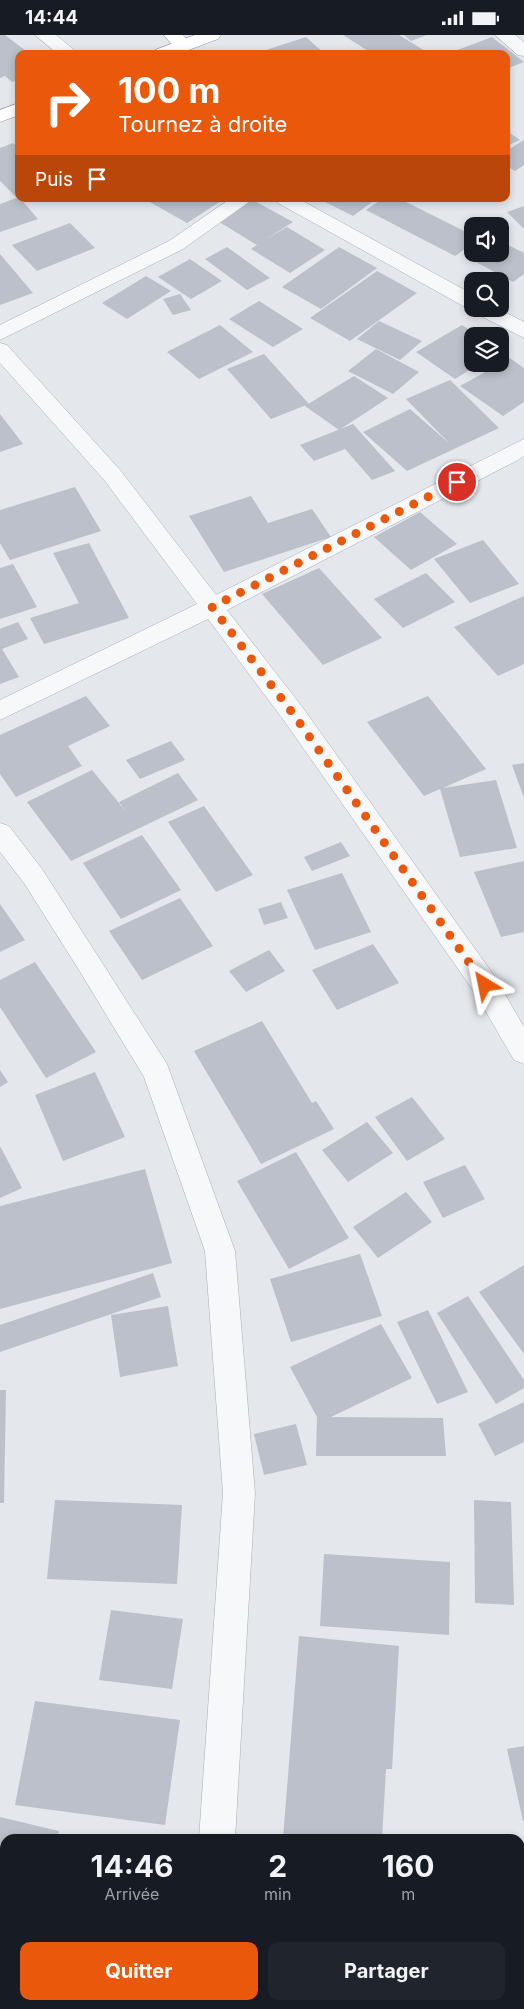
<!DOCTYPE html>
<html lang="fr">
<head>
<meta charset="utf-8">
<style>
  body { margin:0; font-family:Inter,sans-serif; background:#20242c; color:#f1f3f6; height:100vh; display:flex; flex-direction:column; font-size:19px; white-space:nowrap }
  * { box-sizing:border-box; margin:0 }
  p { font-size:16px; color:#9ea1a6 }
  .icon { flex:none; width:28px; height:28px; fill:none; stroke:currentColor; stroke-width:2; stroke-linecap:round; stroke-linejoin:round }
  .map { position:relative; flex:1; overflow:hidden }
  .side { position:absolute; left:0px; top:1799px; width:525px; height:176px; display:flex; flex-direction:column; background:#171b24; border-radius:15px 15px 0 0; box-shadow:0 2px 8px #0003 }
  .side>* { flex:none }
  .top-card { position:absolute; left:15px; top:15px; width:495px; height:152px; border-radius:10px; box-shadow:0 2px 8px #0003; background:#ea580c; color:#fff; overflow:hidden }
  .fabs { position:absolute; left:464px; top:182px; display:grid; gap:10px }
  .fabs a { display:grid; place-items:center; width:45px; height:45px; border-radius:10px; background:#171b24; box-shadow:0 2px 8px #0003; font-size:25px }
  .pin { position:absolute; display:grid; place-items:center; width:42px; height:42px; color:#fff; margin:-21px; border:2px solid #fff; border-radius:50%; box-shadow:0 1px 5px #0007 }
  .me { position:absolute; width:55px; margin:-28px; rotate:325deg; stroke-linejoin:round; filter:drop-shadow(0 0 4px #0008) }
  .turn { display:flex; align-items:center; gap:18px; height:105px; padding:0 20px; font-size:22px }
  .turn .icon { width:65px; height:65px; stroke-width:2.5 }
  .turn b { display:block; font-size:35px; line-height:42px }
  .then { display:flex; align-items:center; height:48px; padding:0 20px; background:#0003; gap:10px; font-size:19px }
  .eta { display:flex; justify-content:space-evenly; align-items:center; height:85px; text-align:center }
  .eta b { font-size:30px; font-weight:700; line-height:35px }
  .action { display:flex; gap:10px; margin-top:auto; padding:10px 20px }
  .action a { flex:1; height:58px; border-radius:10px; background:#ea580c; color:#fff; font-size:20px; font-weight:700; line-height:58px; text-align:center }
  .action a+a { background:#20242c; color:#f1f3f6 }
  .status { display:flex; justify-content:space-between; align-items:center; height:35px; padding:0 25px; background:#171b24; direction:ltr }
  .status svg { height:14px; fill:currentColor }
  .map>svg:first-child { display:block }
</style>
</head>
<body>
<div class="status"><b>14:44</b><svg viewBox="0 0 49 12"><path d="M0 12V9h3v3zM5 12V6h3v6zM10 12V3h3v9zM15 12V0h3v12zM26 1h20v11H26zM47 4h2v5h-2z"/></svg></div>
<div class="map">
<svg width="524" height="1974" viewBox="0 0 524 1974">
  <rect width="100%" height="100%" fill="#e4e7ec"/>
  <!-- building -->
  <path fill="#bbc0ca" d="M0,0H5L30,19H19V45L12,47L5,41L0,43Z
    M343,0H399L430,19H373Z
    M404,0H427L411,6Z
    M306,2L325,19H270L266,15Z
    M492,2L524,27L506,34V19H455L452,17Z
    M506,95L520,105L506,111Z
    M524,105V130L515,136L506,131V116Z
    M13,108L19,114L17,163L0,146V113Z
    M19,162L38,184L0,197V169Z
    M150,164H224L187,188L148,166Z
    M251,164L293,187L265,205L287,192L325,215L290,238L251,214L257,210L216,185Z
    M319,164H376L353,181Z
    M382,164H400L472,200V209L455,221L366,175Z
    M524,171V194L507,177Z
    M70,188L95,213L37,236L12,210Z
    M500,206L524,218V239L513,247L465,221L472,216V219H500Z
    M227,212L270,243L247,255L205,224Z
    M339,212L377,233L321,274L282,252Z
    M0,219L33,258L0,270Z
    M190,224L222,246L191,264L158,242Z
    M377,236L417,258L350,306L310,283Z
    M146,241L171,256L127,284L102,268Z
    M180,259L191,275L173,280L163,264Z
    M259,266L303,294L273,312L229,284Z
    M379,286L422,306L400,325L357,304Z
    M220,290L253,317L199,344L167,317Z
    M462,290L479,301H472V329H479L455,344L416,317Z
    M376,314L419,337L393,359L348,336Z
    M264,319L309,369L271,384L227,334Z
    M508,322L524,333V367L503,381L460,351L500,329Z
    M354,341L388,363L339,395L305,371Z
    M450,345L499,393L407,436L363,397L410,374L450,409L406,364Z
    M0,379L23,409L0,417Z
    M353,389L395,436L372,445L345,414L314,426L300,410Z
    M75,452L101,496L10,525L0,508V475Z
    M251,461L268,488L312,474L331,502L224,537L189,481Z
    M420,477L457,509L411,535L374,502Z
    M483,505L519,549L470,568L434,524Z
    M89,508L129,583L44,609L30,583L79,568L53,518Z
    M13,529L37,572L0,584V533Z
    M319,533L382,603L323,630L262,559Z
    M426,538L455,567L403,593L374,564Z
    M524,561V629L498,641L454,592Z
    M18,587L28,604L2,614L19,642L0,649V594Z
    M86,661L110,691L68,711L82,731L16,762L0,739V700Z
    M428,661L486,734L443,753L496,745L517,813L460,822L440,754L424,761L367,687Z
    M171,706L185,725L140,744L126,725Z
    M524,728V763L512,730Z
    M92,735L128,779L119,767L178,738L198,765L71,826L27,767Z
    M204,771L253,840L216,857L168,787Z
    M142,800L181,855L121,884L83,828Z
    M341,807L350,821L312,836L304,822Z
    M524,826V897L501,902L474,837Z
    M342,838L371,897L315,915L287,855Z
    M180,863L213,911L142,945L109,896Z
    M281,867L288,883L264,890L258,874Z
    M0,869L25,905L0,917Z
    M373,909L399,948L337,975L312,935Z
    M269,915L285,936L246,957L229,936Z
    M35,927L96,1017L46,1043L0,972V945Z
    M262,986L312,1068L316,1066L334,1094L261,1129L194,1016Z
    M0,1035L8,1047L0,1052Z
    M95,1037L125,1102L63,1126L35,1060Z
    M412,1062L445,1104L407,1126L375,1082Z
    M367,1087L393,1118L348,1147L322,1115Z
    M0,1111L22,1153L0,1163Z
    M296,1117L349,1203L289,1234L237,1146Z
    M465,1130L485,1164L443,1183L423,1147Z
    M145,1134L172,1228L0,1274V1171Z
    M406,1157L432,1187L378,1223L353,1192Z
    M360,1219L382,1281L291,1307L270,1244Z
    M524,1230V1319L479,1257Z
    M153,1238L161,1262L0,1317V1290Z
    M468,1261L524,1345V1353L496,1369L437,1278Z
    M168,1271L178,1331L120,1342L111,1280Z
    M428,1275L468,1357L437,1369L397,1287Z
    M381,1289L412,1343L331,1382L443,1383L446,1421H316L317,1382L290,1332Z
    M0,1355H6L4,1468H0Z
    M524,1367V1407L495,1421L478,1389Z
    M296,1389L307,1430L264,1440L254,1399Z
    M55,1465L182,1470L177,1549L47,1544Z
    M474,1465L511,1467L514,1570L475,1568Z
    M324,1519L450,1527L449,1600L320,1591Z
    M111,1575L183,1584L172,1654L99,1645Z
    M299,1601L399,1611L392,1734H386L382,1804H283Z
    M35,1666L180,1685L165,1790L15,1770Z
    M524,1711V1786H523L507,1714Z
    M0,1782L59,1796L57,1804H5V1970H39L38,1974H0Z
    M54,1970H136V1974H53Z
    M300,1970H372V1974H300Z
    M480,1970H520V1974H480Z"/>
  <g fill="none" stroke-linecap="round" stroke-linejoin="round">
    <defs>
      <path id="street" d="M35,0H56L79,19H58Z
        M495,0H515L524,7V21L518,20Z
        M230,164H253L183,214L0,305V290L169,206Z
        M275,164H299L472,259V273L465,272L278,168Z
        M474,274H499L524,287V303L477,279Z
        M0,308L7,310L121,436L216,560L524,404V421L518,425L227,575L303,673L495,942L524,992V1029L514,1025L475,958L285,687L208,584L0,685V665L197,569L105,446L0,328Z
        M0,788L9,791L42,834L167,1029L235,1216L255,1458L235,1804H199L223,1458L205,1216L144,1042L79,935L24,848L0,817Z
        M193,1970H231V1974H193Z"/>
      <path id="secondary" d="M164,0H183L191,10L188,14H176Z"/>
      <path id="highway" d="M195,0H221L218,4L178,19H152L155,15Z
        M19,68V80L0,87V75Z"/>
    </defs>
    <!-- street casing -->
    <use href="#street" stroke="#a9aeb7" stroke-width="1"/>
    <!-- secondary casing -->
    <use href="#secondary" stroke="#a9aeb7" stroke-width="1"/>
    <!-- highway casing -->
    <use href="#highway" stroke="#8b94a3" stroke-width="1"/>
    <!-- street -->
    <use href="#street" fill="#f7f8fa" fill-rule="evenodd"/>
    <!-- secondary -->
    <use href="#secondary" fill="#fff" fill-rule="evenodd"/>
    <!-- highway -->
    <use href="#highway" fill="#fff" fill-rule="evenodd"/>
  </g>
  <g fill="none" stroke-linecap="round" stroke-linejoin="round">
    <!-- route -->
    <path stroke="#ea580c" stroke-width="9" stroke-dasharray="0 16.2" d="M457,447L212,572L294,680L485,950"/>
  </g>
</svg>
<div class="fabs">
<a><svg class="icon" aria-label="sound" viewBox="0 0 24 24"><path d="M4 9h4l5-4v14l-5-4H4zM17 9q2 3 0 6"/></svg></a>
<a><svg class="icon" aria-label="search" viewBox="0 0 24 24"><circle cx="10" cy="10" r="6"/><path d="M15 15l6 6"/></svg></a>
<a><svg class="icon" aria-label="layers" viewBox="0 0 24 24"><path d="M12 4l9 5-9 5-9-5zM3 14l9 5 9-5"/></svg></a>
</div>
<div class="pin" style="left:457px;top:447px;background:#d93025"><svg class="icon" aria-label="arrive" viewBox="0 0 24 24"><path d="M6 21V4h12l-3 4 3 4H6"/></svg></div>
<svg class="me" style="left:485px;top:950px" viewBox="-20 -20 40 40"><path d="M0-17L14 15 0 8-14 15z" fill="#ea580c" stroke="#fff" stroke-width="4"/></svg>
<div class="top-card">
<div class="turn"><svg class="icon" aria-label="right" viewBox="0 0 24 24"><path d="M7 20v-9h11M14 6l5 5-5 5"/></svg><div><b>100 m</b>Tournez à droite</div></div>
<div class="then">Puis<svg class="icon" aria-label="arrive" viewBox="0 0 24 24"><path d="M6 21V4h12l-3 4 3 4H6"/></svg></div>
</div>
<section class="side">
<div class="eta">
<div><b>14:46</b><p>Arrivée</p></div>
<div><b>2</b><p>min</p></div>
<div><b>160</b><p>m</p></div>
</div>
<div class="action"><a>Quitter</a><a>Partager</a></div>
</section>
</div>
</body>
</html>
